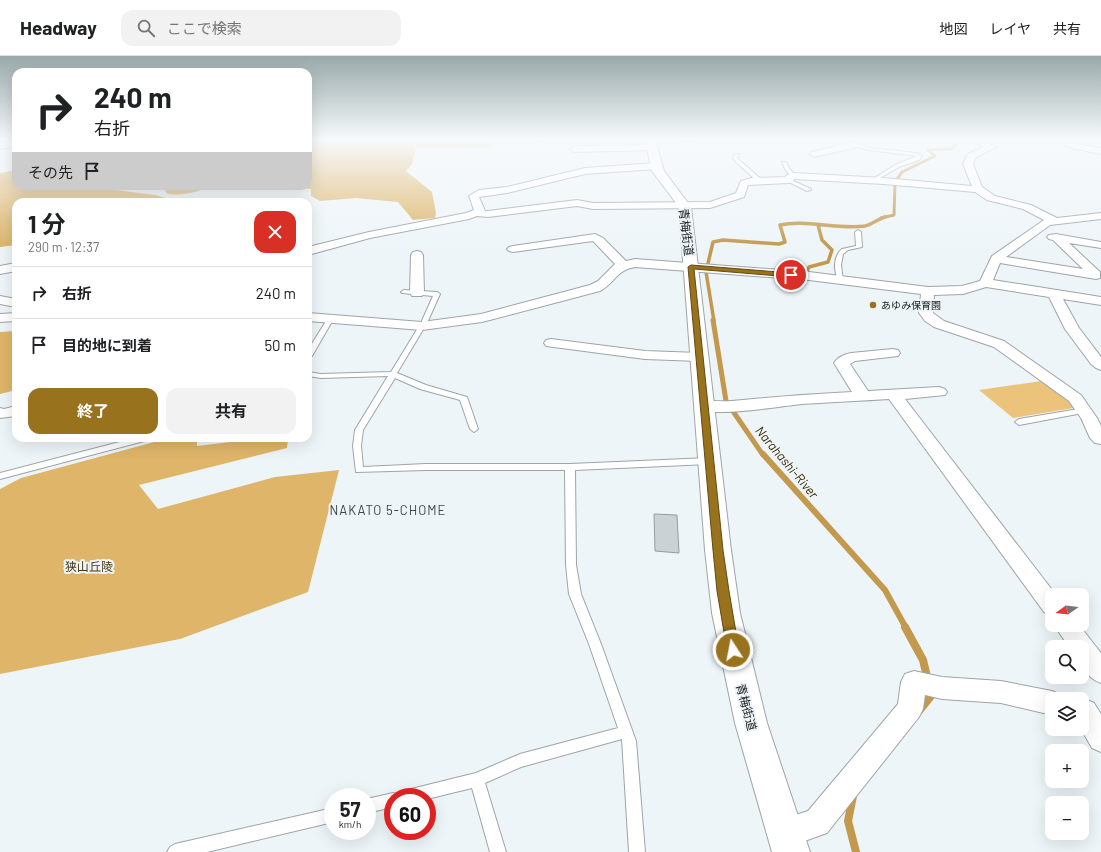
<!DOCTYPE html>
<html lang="ja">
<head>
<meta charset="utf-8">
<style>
  body { margin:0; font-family:Barlow,"Noto Sans JP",sans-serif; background:#f2f2f2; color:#202124; height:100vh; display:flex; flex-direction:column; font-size:15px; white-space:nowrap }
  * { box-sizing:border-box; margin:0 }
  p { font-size:13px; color:#757577 }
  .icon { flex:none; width:22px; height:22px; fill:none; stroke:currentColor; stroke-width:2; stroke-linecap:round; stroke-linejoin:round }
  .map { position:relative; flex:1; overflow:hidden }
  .side { position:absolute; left:12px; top:142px; width:300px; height:244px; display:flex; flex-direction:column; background:#fff; border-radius:12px; box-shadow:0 4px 16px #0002 }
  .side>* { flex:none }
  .hud { position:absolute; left:12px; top:12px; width:300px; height:122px; border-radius:12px; box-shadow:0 4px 16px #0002; background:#fff; color:#202124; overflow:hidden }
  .needle { width:26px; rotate:256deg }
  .fabs { position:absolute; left:1045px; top:532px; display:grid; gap:8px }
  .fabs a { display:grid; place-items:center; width:44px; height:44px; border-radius:8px; background:#fff; box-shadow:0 4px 16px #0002; font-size:20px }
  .speed { position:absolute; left:324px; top:732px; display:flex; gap:8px; font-size:20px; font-weight:700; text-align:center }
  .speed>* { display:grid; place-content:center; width:52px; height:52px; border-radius:50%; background:#fff; box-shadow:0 4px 16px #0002; line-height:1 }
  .speed small { font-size:10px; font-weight:400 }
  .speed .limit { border:6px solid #d22; background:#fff; color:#111 }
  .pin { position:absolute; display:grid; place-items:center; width:34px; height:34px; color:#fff; margin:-17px; border:2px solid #fff; border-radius:50%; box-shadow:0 1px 4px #0007 }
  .me { position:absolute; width:44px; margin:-22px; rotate:349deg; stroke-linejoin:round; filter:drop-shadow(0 0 3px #0008) }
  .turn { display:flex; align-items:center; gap:14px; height:84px; padding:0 16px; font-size:18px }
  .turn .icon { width:52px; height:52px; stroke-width:2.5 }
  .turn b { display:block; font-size:28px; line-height:34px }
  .then { display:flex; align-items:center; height:38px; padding:0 16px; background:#0003; gap:8px; font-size:15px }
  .round { display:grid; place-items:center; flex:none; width:42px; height:42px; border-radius:12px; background:#f2f2f2 }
  .summary { display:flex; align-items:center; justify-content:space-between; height:68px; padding:0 16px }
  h1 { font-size:24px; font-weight:700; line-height:30px }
  .button { display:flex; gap:8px; margin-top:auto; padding:8px 16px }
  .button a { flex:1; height:46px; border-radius:12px; background:#99721d; color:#fff; font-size:16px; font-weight:700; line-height:46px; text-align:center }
  .button a+a { background:#f2f2f2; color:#202124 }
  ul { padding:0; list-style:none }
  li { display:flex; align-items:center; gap:12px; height:52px; padding:0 16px; border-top:1px solid #e0e0e0 }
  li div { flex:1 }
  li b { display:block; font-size:15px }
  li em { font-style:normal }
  header { display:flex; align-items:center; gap:24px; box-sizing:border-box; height:56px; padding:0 20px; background:#fff; border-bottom:1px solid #e0e0e0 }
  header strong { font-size:19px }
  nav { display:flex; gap:22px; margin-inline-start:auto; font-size:14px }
  .search { width:280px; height:36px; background:#f2f2f2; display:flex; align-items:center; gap:10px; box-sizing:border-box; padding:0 14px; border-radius:12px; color:#757577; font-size:15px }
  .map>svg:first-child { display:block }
</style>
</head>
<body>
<header>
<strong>Headway</strong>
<div class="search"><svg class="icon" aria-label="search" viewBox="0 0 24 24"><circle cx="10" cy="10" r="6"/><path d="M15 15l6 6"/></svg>ここで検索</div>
<nav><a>地図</a><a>レイヤ</a><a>共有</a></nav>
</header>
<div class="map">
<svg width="1101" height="796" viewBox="0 0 1101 796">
  <rect width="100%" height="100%" fill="#eef5f8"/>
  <!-- green -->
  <path fill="#ebc37a" d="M1048,324L1080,351L1013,362L979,334Z"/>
  <!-- forest -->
  <path fill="#deb569" d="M308,83H465L494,87L491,91L416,92L412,108L406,115L432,136L436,157L435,162L413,164L398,146L356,142L320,145L311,140V133L268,130H308Z
    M16,110V130H98L100,132L155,139L178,146H16V189L0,191V117L11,115Z
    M164,130H217C201,133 183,142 166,137Z
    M16,275V334L0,338V276Z
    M169,382H197V390L264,382H288L287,392L139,429L158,453L275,421L339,414L308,536L180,583L0,618V433L21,422Z"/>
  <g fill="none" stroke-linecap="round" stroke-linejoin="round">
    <!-- stream-far4 -->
    <path stroke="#c2994d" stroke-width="3" d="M881,162L894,159L895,126L902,116L935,100L928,94L951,93L961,83"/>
    <!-- stream-far3 -->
    <path stroke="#c2994d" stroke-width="3.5" d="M806,217L809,211L828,206L832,194L822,184L818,169
      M714,265L706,216L713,186L723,184L779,188L785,186L780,169C806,163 837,174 865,170C871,169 878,163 885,161"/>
    <!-- stream-far2 -->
    <path stroke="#c2994d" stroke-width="5" d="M713,264L726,345L763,399"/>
    <!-- stream-far1 -->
    <path stroke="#c2994d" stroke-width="6" d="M763,398L885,534L906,572"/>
    <!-- stream -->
    <path stroke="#c2994d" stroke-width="8" d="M905,571L923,604L928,625
      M919,655L931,640L930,633
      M853,740L848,765L856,796"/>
  </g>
  <!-- building -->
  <path fill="#cbd2d5" stroke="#969c9f" d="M654,458L677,459L679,497L655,495Z"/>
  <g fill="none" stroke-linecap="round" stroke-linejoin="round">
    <defs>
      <path id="service" d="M6,83H14L0,86V84Z
        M855,88L869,92L916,97L922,100L919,104L899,111L875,125L873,124V123L895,109L917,100L869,94L854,90Z
        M735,98H739L737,102L762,124V126H758L733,103Z
        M782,106H786L789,112L796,120V121H792L785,113Z
        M789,123L811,133V134L807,135L787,125V124Z
        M858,174L861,176L862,191L848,194L843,198L841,209L843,224L838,225C834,214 833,201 842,193L856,190L855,176Z
        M404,234L437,236L440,238L427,267L397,317L426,329L467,341L478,373L474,376L470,373L460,344L420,333L395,322L363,374L361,390L363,411L426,408H570L709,402L714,405L709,408L575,414L576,509L581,538L601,588L636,685L645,796H629L622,683L521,711L485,727L506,796H490L472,732L427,743V741H400L402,736L407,734L476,717L520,698L618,672L589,588L569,538L566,509L565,414H426L356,416L353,390L355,374L388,320L321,322L308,320V316L321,318L391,316L421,267L433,240L402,237L401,236Z
        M331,260L334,262L312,300L308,302V294L328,262Z
        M1085,352L1089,354L1088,356L1019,369L1015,366L1019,363Z
        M135,382H149L148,384L0,423V417Z
        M393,737L398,739L399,741H393V751L367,757V743Z
        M333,752V766L207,796H167L170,791L175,788Z"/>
      <path id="minor" d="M534,83H543L537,86H534Z
        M647,83H693L689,85L650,87H647L646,85Z
        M966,83H977L996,91L975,102L973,108L982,131L995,140L1031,149L1057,162L1101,157V163L1050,169L1006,201L1083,213L1053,184L1049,183L1047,181L1049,179L1056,178L1101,186V192L1069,187L1100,216V222L1096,223L1000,207L993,224L1101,241V249L1063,243L1079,272L1101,301V314L1096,312L1091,308L1065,273L1049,241L986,231L963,238L934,239L933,257L944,265L1004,285L1081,339L1097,362L1101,370V388L1095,387L1090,382L1081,362L1069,345L994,291L934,271L925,265L919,257L921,238L809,224L635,211C616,214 615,227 600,235L482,266L422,274L308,265V257L422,266L481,258L590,229L598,225L615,208L593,185L513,196L509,195L507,193L509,191L513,190L595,178L603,182L626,205L635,203L809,216L928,231L962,230L980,225L992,200L1044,164L1023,153L987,144L975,136L884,128L794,123L792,126L789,127L748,129L744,141L710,152L593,153L577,150L488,161L477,160L469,163L370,182L308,199V191L369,176L466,157L474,154L469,140L479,134L507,131L585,112L656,107L661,110L656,113L585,118L507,137L479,141L485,155H488L577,144L593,147L710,146L736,137L741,125L751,122L785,121L787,119L794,117L884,122L972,130L963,108L968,98L984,91Z
        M1052,83H1063L1077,88L1101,92V98L1072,92Z
        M16,84V90L0,93V87Z
        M855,86L859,89L858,91L814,101L810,98L811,96Z
        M652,89L656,92L655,94L574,96L570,93L574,90Z
        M417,195L421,196L423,199L424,237L422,240H412L410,237L411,199L413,196Z
        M16,207V215L0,218V210Z
        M0,240L16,243V251L0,248Z
        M16,257V265L0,266V258Z
        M551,283L645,295L699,297L704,298L706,301L704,304L699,305L645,303L546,290L544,287L546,284Z
        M893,293L898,294L900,297L898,300L855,305L850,308L868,335L939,331L945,333L947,336L945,339L905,343L1056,539H1052V559L1044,556L889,343C860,345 831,346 802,348C773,351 726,360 698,354L696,350L698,346C709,344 721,346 732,345C772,341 812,338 852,336L834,307C838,301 845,298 851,297Z
        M16,350V360L0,362V352L4,353Z
        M1054,569H1079L1101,597V627C1083,620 1082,608 1082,591H1069Z
        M914,615L942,621L1001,625L1052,635L1061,639L1063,643H1052V659L1001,647L942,643L925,639L923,653L919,661L827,777L785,792L774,788L770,777L774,766L808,755L898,648L901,626L905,618Z
        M1085,643L1094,647L1101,658V696L1092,692L1081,673L1082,644Z"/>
      <path id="primary" d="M645,83H655L664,115L691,151L731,494L740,557L767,667L810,796H772L735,667L712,557L705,494L679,151L652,115Z"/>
    </defs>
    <!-- service casing -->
    <use href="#service" stroke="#9ea4a7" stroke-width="2"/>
    <!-- minor casing -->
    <use href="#minor" stroke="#9ea4a7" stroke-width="2"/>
    <!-- primary casing -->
    <use href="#primary" stroke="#9ea4a7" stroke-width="2"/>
    <!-- service -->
    <use href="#service" fill="#fff" fill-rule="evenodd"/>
    <!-- minor -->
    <use href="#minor" fill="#fff" fill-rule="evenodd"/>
    <!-- primary -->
    <use href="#primary" fill="#fff" fill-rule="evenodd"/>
  </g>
  <!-- sky -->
  <linearGradient id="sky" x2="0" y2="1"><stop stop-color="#99a9aa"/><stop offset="0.43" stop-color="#f7fafc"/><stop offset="1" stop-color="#f7fafc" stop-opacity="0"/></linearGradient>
  <rect width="1101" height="194" fill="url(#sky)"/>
  <!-- route -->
  <path fill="#99721d" stroke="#634a13" d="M691,209L791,217L794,219L791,221L694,213L723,494L729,535L739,594L738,598L733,599L729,598L727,594L717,535L713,494L688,211Z"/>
  <!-- markers -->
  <circle fill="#99721d" stroke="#eef5f8" stroke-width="1.5" cx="873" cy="249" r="4"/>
  <g text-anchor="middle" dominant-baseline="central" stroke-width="4" stroke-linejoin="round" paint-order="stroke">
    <!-- far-poi labels -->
    <g font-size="10" fill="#1a1c1d" stroke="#eef5f8" text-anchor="start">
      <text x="881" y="249">あゆみ保育園</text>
    </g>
    <!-- street labels -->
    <g font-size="12" fill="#1a1c1d" stroke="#eef5f8">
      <text transform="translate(687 176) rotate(83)">青梅街道</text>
      <text transform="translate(747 651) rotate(75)">青梅街道</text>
    </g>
    <!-- park labels -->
    <g font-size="12" fill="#473615" stroke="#eef5f8">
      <text x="89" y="510">狭山丘陵</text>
    </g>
    <!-- water labels -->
    <g font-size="13" font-style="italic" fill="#3b2a07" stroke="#eef5f8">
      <text transform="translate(787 406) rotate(50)">Narahashi-River</text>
    </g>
    <!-- neighbourhood labels -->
    <g font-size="13" letter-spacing="1" fill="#414649" stroke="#eef5f8">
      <text x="388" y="454">NAKATO 5-CHOME</text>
    </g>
  </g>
</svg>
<div class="fabs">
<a><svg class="needle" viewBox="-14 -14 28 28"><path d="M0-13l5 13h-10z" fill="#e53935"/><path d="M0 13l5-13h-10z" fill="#757577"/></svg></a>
<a><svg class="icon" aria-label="search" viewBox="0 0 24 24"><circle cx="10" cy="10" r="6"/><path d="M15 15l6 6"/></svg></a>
<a><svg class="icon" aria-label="layers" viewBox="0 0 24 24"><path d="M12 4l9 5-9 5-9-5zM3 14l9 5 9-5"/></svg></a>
<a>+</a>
<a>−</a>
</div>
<div class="speed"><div>57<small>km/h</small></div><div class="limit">60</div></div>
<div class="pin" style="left:791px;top:219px;background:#d93025"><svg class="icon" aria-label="arrive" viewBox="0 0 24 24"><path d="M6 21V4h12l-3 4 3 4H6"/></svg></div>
<svg class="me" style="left:733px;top:594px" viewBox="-20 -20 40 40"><circle r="17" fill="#99721d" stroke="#fff" stroke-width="3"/><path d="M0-11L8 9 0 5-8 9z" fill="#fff"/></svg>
<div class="hud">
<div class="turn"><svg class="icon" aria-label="right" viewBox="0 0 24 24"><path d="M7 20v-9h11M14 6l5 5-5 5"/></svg><div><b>240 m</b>右折</div></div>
<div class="then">その先<svg class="icon" aria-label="arrive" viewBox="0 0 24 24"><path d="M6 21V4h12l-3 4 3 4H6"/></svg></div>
</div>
<section class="side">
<div class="summary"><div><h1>1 分</h1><p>290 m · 12:37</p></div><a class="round" style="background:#d93025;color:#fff"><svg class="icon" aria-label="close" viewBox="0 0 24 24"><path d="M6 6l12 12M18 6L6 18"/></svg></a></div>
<ul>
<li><svg class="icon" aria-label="right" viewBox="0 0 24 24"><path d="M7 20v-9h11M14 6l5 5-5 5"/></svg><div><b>右折</b></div><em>240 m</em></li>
<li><svg class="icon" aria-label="arrive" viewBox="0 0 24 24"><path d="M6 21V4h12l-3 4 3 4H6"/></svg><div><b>目的地に到着</b></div><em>50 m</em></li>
</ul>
<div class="button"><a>終了</a><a>共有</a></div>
</section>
</div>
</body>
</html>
